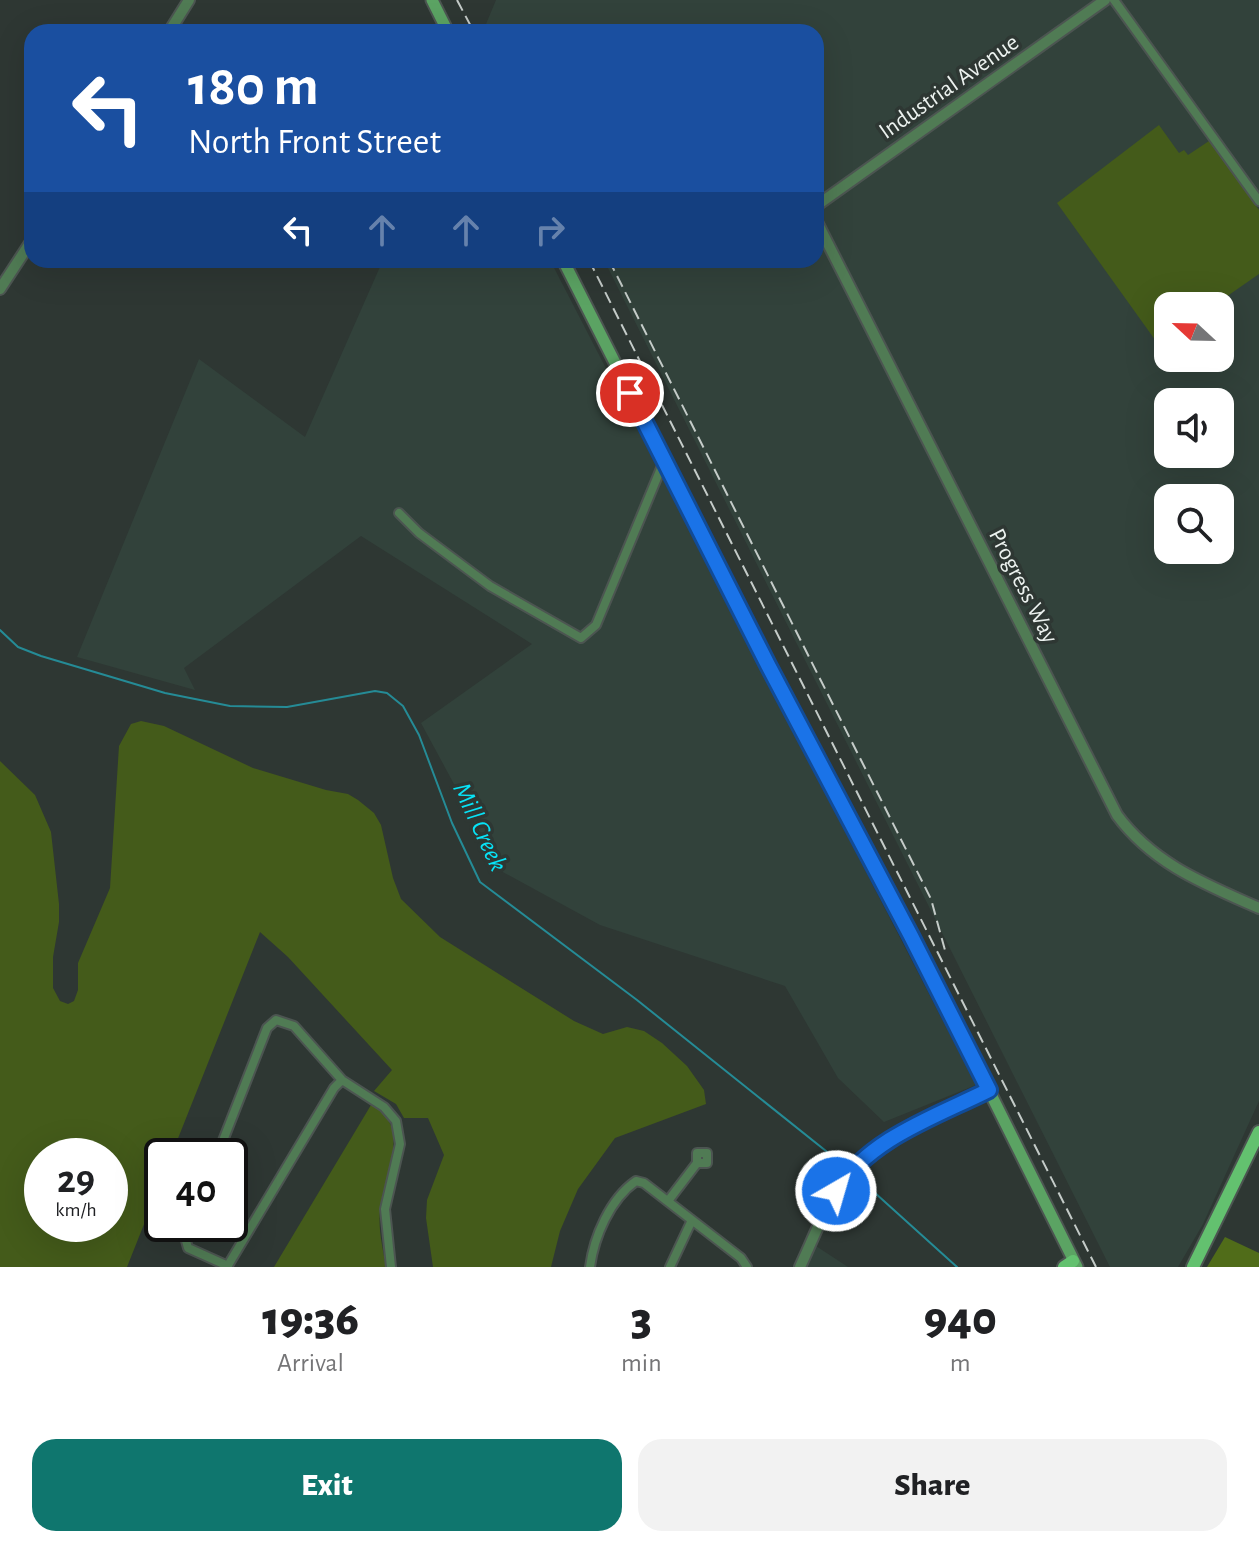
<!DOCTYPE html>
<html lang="en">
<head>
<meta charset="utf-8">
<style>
  body { margin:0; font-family:"Alegreya Sans",sans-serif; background:#f2f2f2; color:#202124; height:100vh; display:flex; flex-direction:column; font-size:30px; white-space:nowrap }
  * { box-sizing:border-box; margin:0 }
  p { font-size:26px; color:#757577 }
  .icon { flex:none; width:44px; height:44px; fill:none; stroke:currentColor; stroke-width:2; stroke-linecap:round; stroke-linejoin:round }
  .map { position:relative; height:1267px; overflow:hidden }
  .details { display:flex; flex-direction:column; background:#fff; flex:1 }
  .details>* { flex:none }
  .top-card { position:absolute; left:24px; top:24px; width:800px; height:244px; border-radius:24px; box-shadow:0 8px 32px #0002; background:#1a4fa0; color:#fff; overflow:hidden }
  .needle { width:52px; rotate:292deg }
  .tools { position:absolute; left:1154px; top:292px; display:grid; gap:16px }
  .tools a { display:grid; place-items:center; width:80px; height:80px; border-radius:16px; background:#fff; box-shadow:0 8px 32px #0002; font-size:40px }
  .speed { position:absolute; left:24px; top:1138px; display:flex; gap:16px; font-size:40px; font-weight:700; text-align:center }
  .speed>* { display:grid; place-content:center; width:104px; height:104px; border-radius:50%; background:#fff; box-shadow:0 8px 32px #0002; line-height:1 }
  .speed small { font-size:20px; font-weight:400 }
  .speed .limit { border:4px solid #111; border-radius:12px; background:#fff; color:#111 }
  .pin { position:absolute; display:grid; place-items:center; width:68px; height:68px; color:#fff; margin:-34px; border:4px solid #fff; border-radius:50%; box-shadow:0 2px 8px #0007 }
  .me { position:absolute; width:88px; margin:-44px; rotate:38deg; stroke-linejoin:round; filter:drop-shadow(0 0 6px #0008) }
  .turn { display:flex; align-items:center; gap:28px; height:168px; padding:0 32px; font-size:36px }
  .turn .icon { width:104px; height:104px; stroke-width:2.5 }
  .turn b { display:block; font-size:56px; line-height:68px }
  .lanes { display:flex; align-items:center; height:76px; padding:0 32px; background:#0003; justify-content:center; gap:40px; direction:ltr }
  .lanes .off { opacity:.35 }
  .eta { display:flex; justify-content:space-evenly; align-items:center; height:136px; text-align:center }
  .eta b { font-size:48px; font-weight:800; line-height:56px }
  .primary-button { display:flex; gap:16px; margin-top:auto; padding:16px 32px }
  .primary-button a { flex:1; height:92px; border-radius:24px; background:#0f766e; color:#fff; font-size:32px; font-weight:800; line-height:92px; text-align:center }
  .primary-button a+a { background:#f2f2f2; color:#202124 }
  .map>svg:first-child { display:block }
</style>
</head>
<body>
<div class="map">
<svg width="1259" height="1267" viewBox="0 0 1259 1267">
  <rect width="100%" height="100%" fill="#2e3733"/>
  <!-- built -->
  <path fill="#32423b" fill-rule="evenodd" d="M496,0H1259V1101L1203,1224L1178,1267H1110L604,260H816V32H490L486,24ZM1168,306H1220V358H1168ZM1168,402H1220V454H1168ZM1168,498H1220V550H1168Z
    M383,260H550L976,1085L884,1122L838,1078L785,986L600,925L501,871L421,723L532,644L361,536L184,668L195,690L77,657L199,359L305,437Z
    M816,1246L848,1267H807Z"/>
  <!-- green -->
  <path fill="#445b1a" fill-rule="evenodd" d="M1159,125L1179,153L1184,150L1188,155L1209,141L1259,210V274L1213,306H1168V337L1158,344L1057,203Z
    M141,721L164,726L253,768L326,790L348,794L358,800L374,813L381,825L393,878L401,899L440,937L574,1021L603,1034L627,1027L644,1031L662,1043L687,1066L704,1090L706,1104L615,1138L578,1189L560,1231L551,1267H433L426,1218L427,1200L444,1155L428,1118H404L396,1104L374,1091L392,1070L288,957L260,932L171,1156H162V1179L127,1267H0V761L35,795L51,832L59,904V922L53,957V988L60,1001L68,1004L74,1001L78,990V963L110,888L119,746L131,724ZM42,1156H110V1224H42Z
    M371,1105C414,1127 383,1174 380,1211C378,1230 383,1249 386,1267H274Z"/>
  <!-- forest -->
  <path fill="#506c19" d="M1225,1237L1259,1253V1267H1207Z"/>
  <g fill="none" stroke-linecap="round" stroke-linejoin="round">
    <!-- stream -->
    <path stroke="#258b96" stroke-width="2" d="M0,630L18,647L41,656L165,693L230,706L287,707L375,691L387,693L403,706L419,735L452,823L480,882L637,1000L846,1167
      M854,1174L957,1267"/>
    <defs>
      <path id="minor" d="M1114,0L1259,201
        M399,513L419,533L490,586L581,638L596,625L664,461
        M217,1156L267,1028L276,1020L294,1026L342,1080L384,1107L396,1121L400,1144L385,1209L391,1267
        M668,1201L697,1163V1153H707V1163H697
        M190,1224L185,1237L188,1248L228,1266
        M227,1267L334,1088L342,1080
        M590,1267C594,1237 610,1199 636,1181L644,1183L741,1258L747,1267
        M670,1267L692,1220"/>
      <path id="tertiary" d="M169,32L189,0
        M816,206L1105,0
        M816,220L1117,815C1153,864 1205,884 1259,908
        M0,289L32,240
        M800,1267C814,1237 826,1204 845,1177C873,1139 946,1112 989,1090"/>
      <path id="secondary" d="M432,0L448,32
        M563,260L768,665L918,948L1077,1267"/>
      <path id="primary" d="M1064,1267L1073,1261
        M1193,1267L1259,1132"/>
    </defs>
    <!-- minor casing -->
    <use href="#minor" stroke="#4c5551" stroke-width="12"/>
    <!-- tertiary casing -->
    <use href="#tertiary" stroke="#4c5551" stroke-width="14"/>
    <!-- secondary casing -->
    <use href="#secondary" stroke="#4c5551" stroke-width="15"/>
    <!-- primary casing -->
    <use href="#primary" stroke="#4c5551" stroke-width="16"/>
    <!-- minor -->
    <use href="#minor" stroke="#507b54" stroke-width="8"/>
    <!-- tertiary -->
    <use href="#tertiary" stroke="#507b54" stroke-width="10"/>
    <!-- secondary -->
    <use href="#secondary" stroke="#5ba363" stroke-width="11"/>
    <!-- primary -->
    <use href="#primary" stroke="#63c16f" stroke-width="12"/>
    <!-- rail -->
    <path stroke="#c4cbc8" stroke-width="2" stroke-dasharray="12 6" stroke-linecap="butt" d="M457,0L474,32
      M589,260L1096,1267
      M609,260L931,899L946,954"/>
  </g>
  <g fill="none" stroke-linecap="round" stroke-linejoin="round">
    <defs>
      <path id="route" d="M630,393L768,665L911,936L989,1090C935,1117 870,1138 836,1191"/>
    </defs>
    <!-- route casing -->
    <use href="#route" stroke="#114b97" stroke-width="20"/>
    <!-- route -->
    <use href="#route" stroke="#1a73e8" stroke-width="14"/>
  </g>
  <g text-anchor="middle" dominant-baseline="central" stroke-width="7" stroke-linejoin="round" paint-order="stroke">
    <!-- street labels -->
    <g font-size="24" fill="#ecf2ef" stroke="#2e3733">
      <text transform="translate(949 87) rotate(-35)">Industrial Avenue</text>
      <text transform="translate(1023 586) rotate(63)">Progress Way</text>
    </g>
    <!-- water labels -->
    <g font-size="26" font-style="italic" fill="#07e3f7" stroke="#2e3733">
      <text transform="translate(480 827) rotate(65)">Mill Creek</text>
    </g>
  </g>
</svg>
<div class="tools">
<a><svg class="needle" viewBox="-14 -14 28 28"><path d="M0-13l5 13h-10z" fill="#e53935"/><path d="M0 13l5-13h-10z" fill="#757577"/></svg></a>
<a><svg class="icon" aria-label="sound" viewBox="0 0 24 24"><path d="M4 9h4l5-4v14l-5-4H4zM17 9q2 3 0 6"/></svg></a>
<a><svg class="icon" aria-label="search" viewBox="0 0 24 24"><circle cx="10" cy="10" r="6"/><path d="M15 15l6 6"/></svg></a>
</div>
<div class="speed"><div>29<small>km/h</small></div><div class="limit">40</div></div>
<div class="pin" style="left:630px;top:393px;background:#d93025"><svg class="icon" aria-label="arrive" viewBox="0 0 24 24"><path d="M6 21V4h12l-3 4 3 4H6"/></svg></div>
<svg class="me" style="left:836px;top:1191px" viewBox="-20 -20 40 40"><circle r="17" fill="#1a73e8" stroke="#fff" stroke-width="3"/><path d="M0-11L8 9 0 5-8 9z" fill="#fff"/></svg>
<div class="top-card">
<div class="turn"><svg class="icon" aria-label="left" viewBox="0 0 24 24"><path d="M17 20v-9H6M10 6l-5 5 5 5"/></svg><div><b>180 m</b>North Front Street</div></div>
<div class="lanes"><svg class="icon" aria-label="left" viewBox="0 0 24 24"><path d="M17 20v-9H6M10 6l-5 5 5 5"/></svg><svg class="icon off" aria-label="ahead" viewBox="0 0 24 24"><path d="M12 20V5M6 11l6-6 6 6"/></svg><svg class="icon off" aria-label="ahead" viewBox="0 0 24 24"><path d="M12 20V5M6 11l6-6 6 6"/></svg><svg class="icon off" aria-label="right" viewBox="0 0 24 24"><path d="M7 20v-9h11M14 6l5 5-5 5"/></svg></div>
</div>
</div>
<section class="details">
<div class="eta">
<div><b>19:36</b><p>Arrival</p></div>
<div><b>3</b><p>min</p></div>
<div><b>940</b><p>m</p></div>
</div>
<div class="primary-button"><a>Exit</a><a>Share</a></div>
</section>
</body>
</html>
